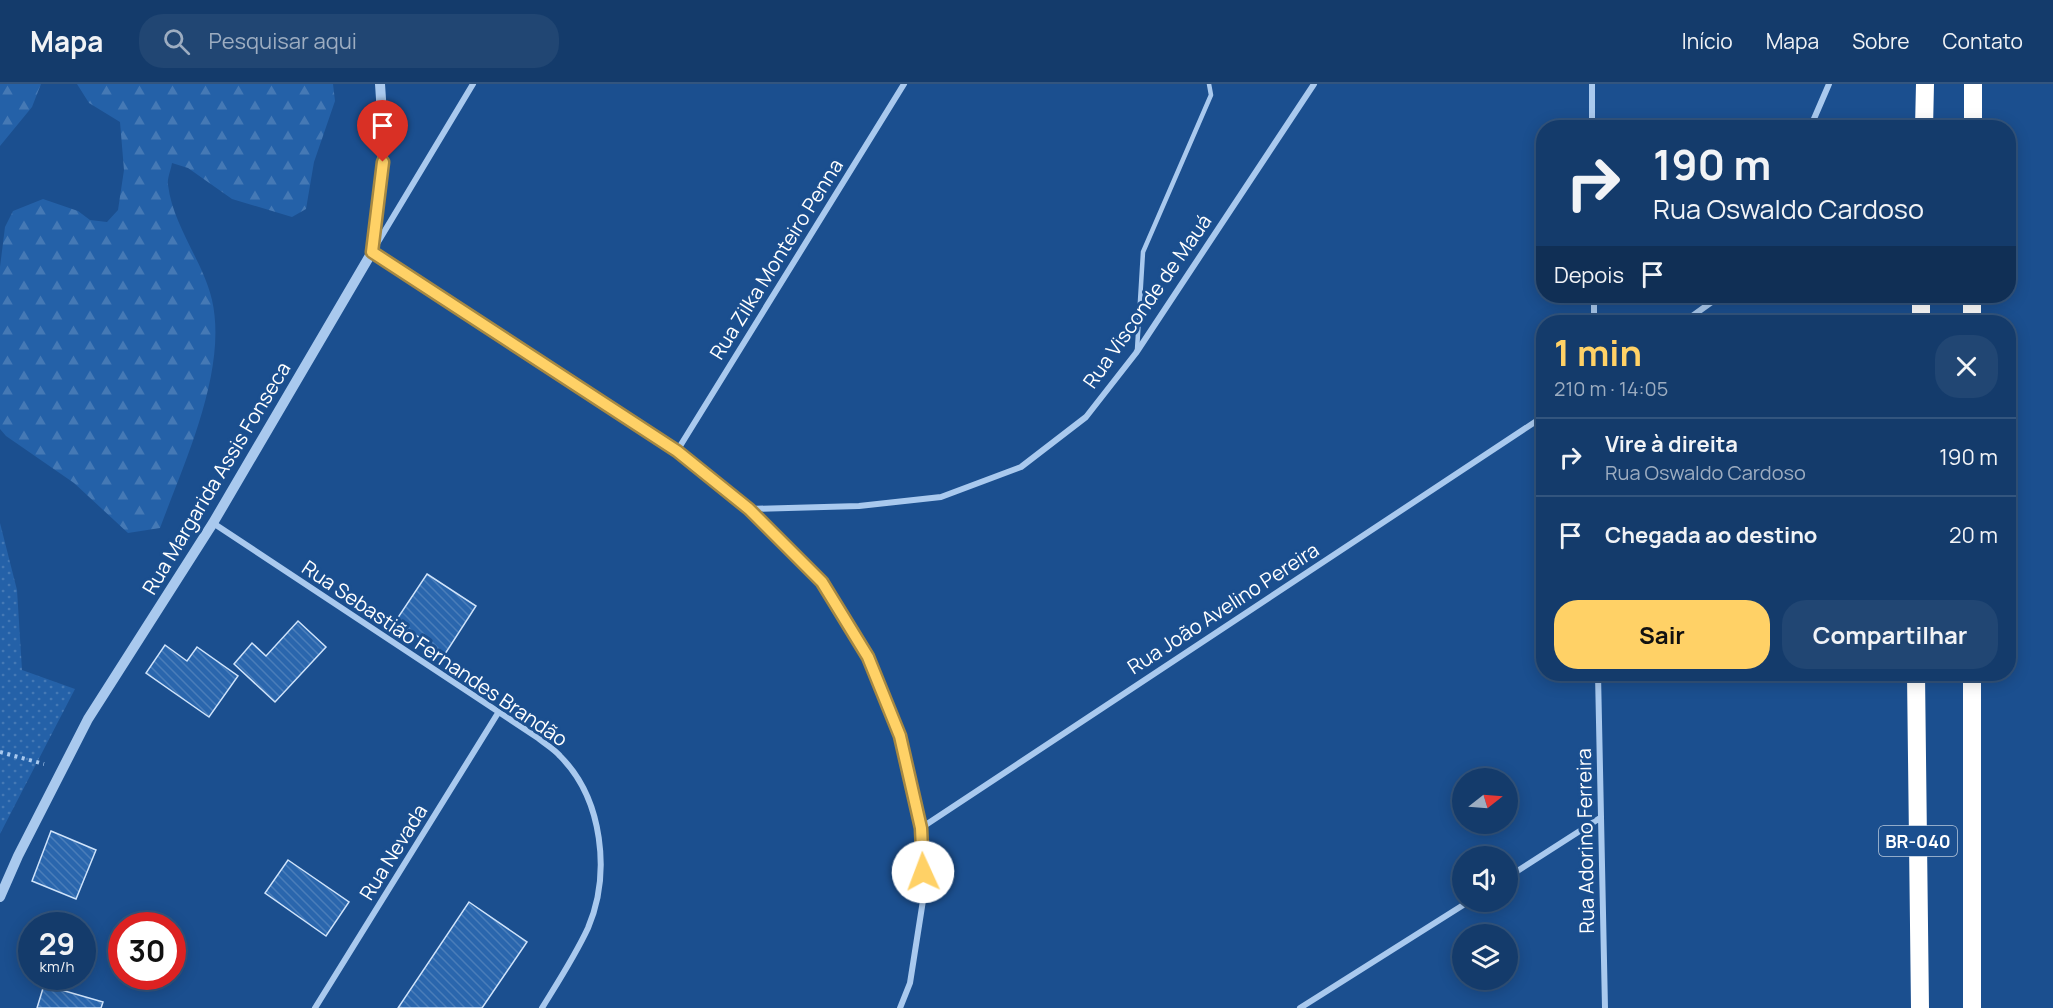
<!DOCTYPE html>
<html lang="pt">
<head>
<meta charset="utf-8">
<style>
  body { margin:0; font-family:Manrope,sans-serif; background:#214673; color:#f1f3f6; height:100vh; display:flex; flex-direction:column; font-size:22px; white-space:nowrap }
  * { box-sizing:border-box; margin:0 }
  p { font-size:20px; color:#9dadc1 }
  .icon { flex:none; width:33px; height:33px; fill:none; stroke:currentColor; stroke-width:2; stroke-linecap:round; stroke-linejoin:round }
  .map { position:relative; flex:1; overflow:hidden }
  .details { position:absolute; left:1536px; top:231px; width:480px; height:366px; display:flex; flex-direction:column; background:#143b6b; border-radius:24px; box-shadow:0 3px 15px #0003,0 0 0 2px #33557e }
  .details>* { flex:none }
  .banner { position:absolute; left:1536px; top:36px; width:480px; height:183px; border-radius:24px; box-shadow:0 3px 15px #0003,0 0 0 2px #33557e; background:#143b6b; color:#f1f3f6; overflow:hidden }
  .needle { width:39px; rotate:73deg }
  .tools { position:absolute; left:1452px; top:684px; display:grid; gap:12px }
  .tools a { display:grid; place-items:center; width:66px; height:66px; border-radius:50%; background:#143b6b; box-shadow:0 3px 15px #0003,0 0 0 2px #33557e; font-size:30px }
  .speed { position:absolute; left:18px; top:828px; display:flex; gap:12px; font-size:30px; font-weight:700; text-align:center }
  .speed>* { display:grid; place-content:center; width:78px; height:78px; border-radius:50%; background:#143b6b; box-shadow:0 3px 15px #0003,0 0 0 2px #33557e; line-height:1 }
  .speed small { font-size:15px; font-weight:400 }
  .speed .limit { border:9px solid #d22; background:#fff; color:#111 }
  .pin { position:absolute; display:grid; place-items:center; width:51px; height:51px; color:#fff; margin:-62px -26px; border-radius:50% 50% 50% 0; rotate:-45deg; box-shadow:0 0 6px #0007 }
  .pin .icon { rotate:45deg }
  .me { position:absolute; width:66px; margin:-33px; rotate:358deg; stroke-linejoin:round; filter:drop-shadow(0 0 4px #0008) }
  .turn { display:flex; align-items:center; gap:21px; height:126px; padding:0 18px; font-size:27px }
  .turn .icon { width:78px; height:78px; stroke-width:2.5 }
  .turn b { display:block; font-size:42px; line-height:51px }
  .then { display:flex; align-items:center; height:57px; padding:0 18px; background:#0003; gap:12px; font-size:22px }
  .round { display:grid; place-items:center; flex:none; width:63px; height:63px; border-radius:24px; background:#214673 }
  .headline { display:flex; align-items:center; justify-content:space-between; height:102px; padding:0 18px }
  h1 { font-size:36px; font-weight:700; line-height:45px; color:#ffd166 }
  .cta { display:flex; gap:12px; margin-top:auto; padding:12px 18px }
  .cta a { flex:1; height:69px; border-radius:24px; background:#ffd166; color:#111; font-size:24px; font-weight:700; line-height:69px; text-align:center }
  .cta a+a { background:#214673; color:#f1f3f6 }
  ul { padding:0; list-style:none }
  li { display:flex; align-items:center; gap:18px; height:78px; padding:0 18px; border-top:2px solid #33557e }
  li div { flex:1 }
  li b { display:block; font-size:22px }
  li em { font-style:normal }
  header { display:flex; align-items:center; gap:36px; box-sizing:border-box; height:84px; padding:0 30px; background:#143b6b; border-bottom:2px solid #33557e }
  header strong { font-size:28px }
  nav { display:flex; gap:33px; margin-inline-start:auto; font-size:21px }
  .search { width:420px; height:54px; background:#214673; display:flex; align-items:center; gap:15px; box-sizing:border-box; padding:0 21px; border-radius:24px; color:#9dadc1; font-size:22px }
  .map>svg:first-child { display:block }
</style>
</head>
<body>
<header>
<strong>Mapa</strong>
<div class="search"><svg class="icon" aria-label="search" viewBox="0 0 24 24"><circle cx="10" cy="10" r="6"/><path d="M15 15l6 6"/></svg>Pesquisar aqui</div>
<nav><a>Início</a><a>Mapa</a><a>Sobre</a><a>Contato</a></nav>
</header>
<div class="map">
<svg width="2053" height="924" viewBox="0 0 2053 924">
  <defs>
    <pattern id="grass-dots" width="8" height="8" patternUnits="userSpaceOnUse" patternTransform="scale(1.5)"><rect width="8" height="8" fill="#2461a8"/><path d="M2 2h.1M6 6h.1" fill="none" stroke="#4579b5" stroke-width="1.8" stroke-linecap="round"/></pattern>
    <pattern id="forest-firs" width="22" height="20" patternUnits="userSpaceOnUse" patternTransform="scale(1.5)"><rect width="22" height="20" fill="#2461a8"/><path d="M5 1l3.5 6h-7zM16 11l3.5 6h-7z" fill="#4579b5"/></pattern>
    <pattern id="building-back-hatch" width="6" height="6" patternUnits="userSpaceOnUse" patternTransform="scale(1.5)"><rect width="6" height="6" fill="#2a66ad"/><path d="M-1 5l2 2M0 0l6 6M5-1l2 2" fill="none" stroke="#4a7db9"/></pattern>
  </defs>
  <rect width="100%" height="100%" fill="#1b4f8f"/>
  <!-- grass -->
  <path fill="url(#grass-dots)" d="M0,439L17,506L22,586L75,605L0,750Z"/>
  <!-- forest -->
  <path fill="url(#forest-firs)" d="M0,0H41L32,23L0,62Z
    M77,0H333L335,17L314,78L306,125L292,133L232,115L188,84L172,79C171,86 167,94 168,101C173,142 203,177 212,216C228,286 184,379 160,444L128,449L74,399L6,352L0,345V183L5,143L13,127L43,115L78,127L90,136L107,138L118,126L124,86L120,38L89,19Z"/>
  <!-- building -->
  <path fill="url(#building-back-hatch)" stroke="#cfe3fa" stroke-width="1.5" d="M427,490L476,522L445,570L395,538Z
    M298,537L326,563L275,618L234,580L252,559L266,572Z
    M165,561L187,577L197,563L238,592L209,633L146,589Z
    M51,747L96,766L76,815L32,797Z
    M288,776L349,818L326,852L265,809Z
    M469,818L527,858L482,924H398Z
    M44,901L103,918L101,924H37Z"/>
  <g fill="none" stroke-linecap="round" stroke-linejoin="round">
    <!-- path -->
    <path stroke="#a9c9ee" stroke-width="4" stroke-dasharray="3 4.5" stroke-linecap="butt" d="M0,668L44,680"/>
    <!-- service -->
    <path stroke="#a9c9ee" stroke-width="4.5" d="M1137,266L1143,168L1211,11L1209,0"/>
    <!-- minor -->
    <path stroke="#a9c9ee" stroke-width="6" d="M473,0L372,168L677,367L749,425L822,498L868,573L900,652L921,744L924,810L910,899L900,924
      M1592,0V44
      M1810,44L1829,0
      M1594,212V238
      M1684,238L1720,212
      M677,367L904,0
      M749,425L859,422L941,413L1021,383L1086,333L1136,269L1314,0
      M213,439L538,654C545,660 554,665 560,672C603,715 611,790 588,844C575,872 558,898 542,924
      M1598,590L1605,924
      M921,744L1544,332
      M1508,793L1600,734
      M315,924L498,629
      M1300,924L1468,818"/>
    <!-- tertiary -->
    <path stroke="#a9c9ee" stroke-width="10" d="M0,813L18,772L88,635L213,439L372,168L384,60L380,0"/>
    <!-- motorway -->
    <path stroke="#fff" stroke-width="18" d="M1924,44L1925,0
      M1973,44V0
      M1921,238V212
      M1972,238V212
      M1916,590L1920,924
      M1972,924V590"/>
  </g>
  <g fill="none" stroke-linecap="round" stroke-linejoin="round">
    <defs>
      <path id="route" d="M383,78L372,168L677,367L749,425L822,498L868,573L900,652L921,744L923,788"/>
    </defs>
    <!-- route casing -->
    <use href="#route" stroke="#a68842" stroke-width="15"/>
    <!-- route -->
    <use href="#route" stroke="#ffd166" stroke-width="10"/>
  </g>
  <g text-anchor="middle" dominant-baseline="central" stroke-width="6" stroke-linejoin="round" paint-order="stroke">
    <!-- shield labels -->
    <rect fill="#1b4f8f" stroke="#bbcadd" stroke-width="1.5" x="1879" y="742" width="78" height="30" rx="4.5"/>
    <g font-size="18" font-weight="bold" fill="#fff">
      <text x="1918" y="757">BR-040</text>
    </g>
    <!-- street labels -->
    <g font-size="20" fill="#fff" stroke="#1b4f8f">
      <text transform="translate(776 175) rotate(-58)">Rua Zilka Monteiro Penna</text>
      <text transform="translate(1147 217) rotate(-55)">Rua Visconde de Mauá</text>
      <text transform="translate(216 394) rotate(-59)">Rua Margarida Assis Fonseca</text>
      <text transform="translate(1223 524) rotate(-33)">Rua João Avelino Pereira</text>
      <text transform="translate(435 569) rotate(34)">Rua Sebastião Fernandes Brandão</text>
      <text transform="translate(1585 757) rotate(-91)">Rua Adorino Ferreira</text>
      <text transform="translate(393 768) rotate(-58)">Rua Nevada</text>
    </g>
  </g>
</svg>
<div class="tools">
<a><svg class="needle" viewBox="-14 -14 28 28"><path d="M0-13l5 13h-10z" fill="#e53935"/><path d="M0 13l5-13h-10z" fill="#9dadc1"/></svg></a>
<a><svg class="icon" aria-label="sound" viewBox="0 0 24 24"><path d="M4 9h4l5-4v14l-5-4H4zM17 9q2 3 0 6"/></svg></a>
<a><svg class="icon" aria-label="layers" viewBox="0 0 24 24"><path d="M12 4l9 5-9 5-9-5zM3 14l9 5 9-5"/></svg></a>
</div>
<div class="speed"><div>29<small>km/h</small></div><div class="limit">30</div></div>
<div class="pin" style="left:383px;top:78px;background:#d93025"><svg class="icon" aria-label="arrive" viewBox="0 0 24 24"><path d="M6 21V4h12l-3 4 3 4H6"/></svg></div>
<svg class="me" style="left:923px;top:788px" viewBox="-20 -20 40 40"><circle r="19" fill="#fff"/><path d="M0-13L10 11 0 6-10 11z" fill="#ffd166"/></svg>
<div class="banner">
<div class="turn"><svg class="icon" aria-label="right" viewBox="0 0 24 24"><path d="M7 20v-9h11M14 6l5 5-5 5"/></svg><div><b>190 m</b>Rua Oswaldo Cardoso</div></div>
<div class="then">Depois<svg class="icon" aria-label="arrive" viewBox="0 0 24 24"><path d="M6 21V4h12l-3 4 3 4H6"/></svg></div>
</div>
<section class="details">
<div class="headline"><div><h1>1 min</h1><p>210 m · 14:05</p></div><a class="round"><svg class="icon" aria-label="close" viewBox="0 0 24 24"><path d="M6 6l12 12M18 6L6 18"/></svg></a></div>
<ul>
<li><svg class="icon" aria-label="right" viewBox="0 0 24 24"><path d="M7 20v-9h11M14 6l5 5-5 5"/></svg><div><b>Vire à direita</b><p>Rua Oswaldo Cardoso</p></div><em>190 m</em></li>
<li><svg class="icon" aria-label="arrive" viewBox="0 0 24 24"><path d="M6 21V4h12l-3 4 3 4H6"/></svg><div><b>Chegada ao destino</b></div><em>20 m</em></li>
</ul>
<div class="cta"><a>Sair</a><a>Compartilhar</a></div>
</section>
</div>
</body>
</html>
